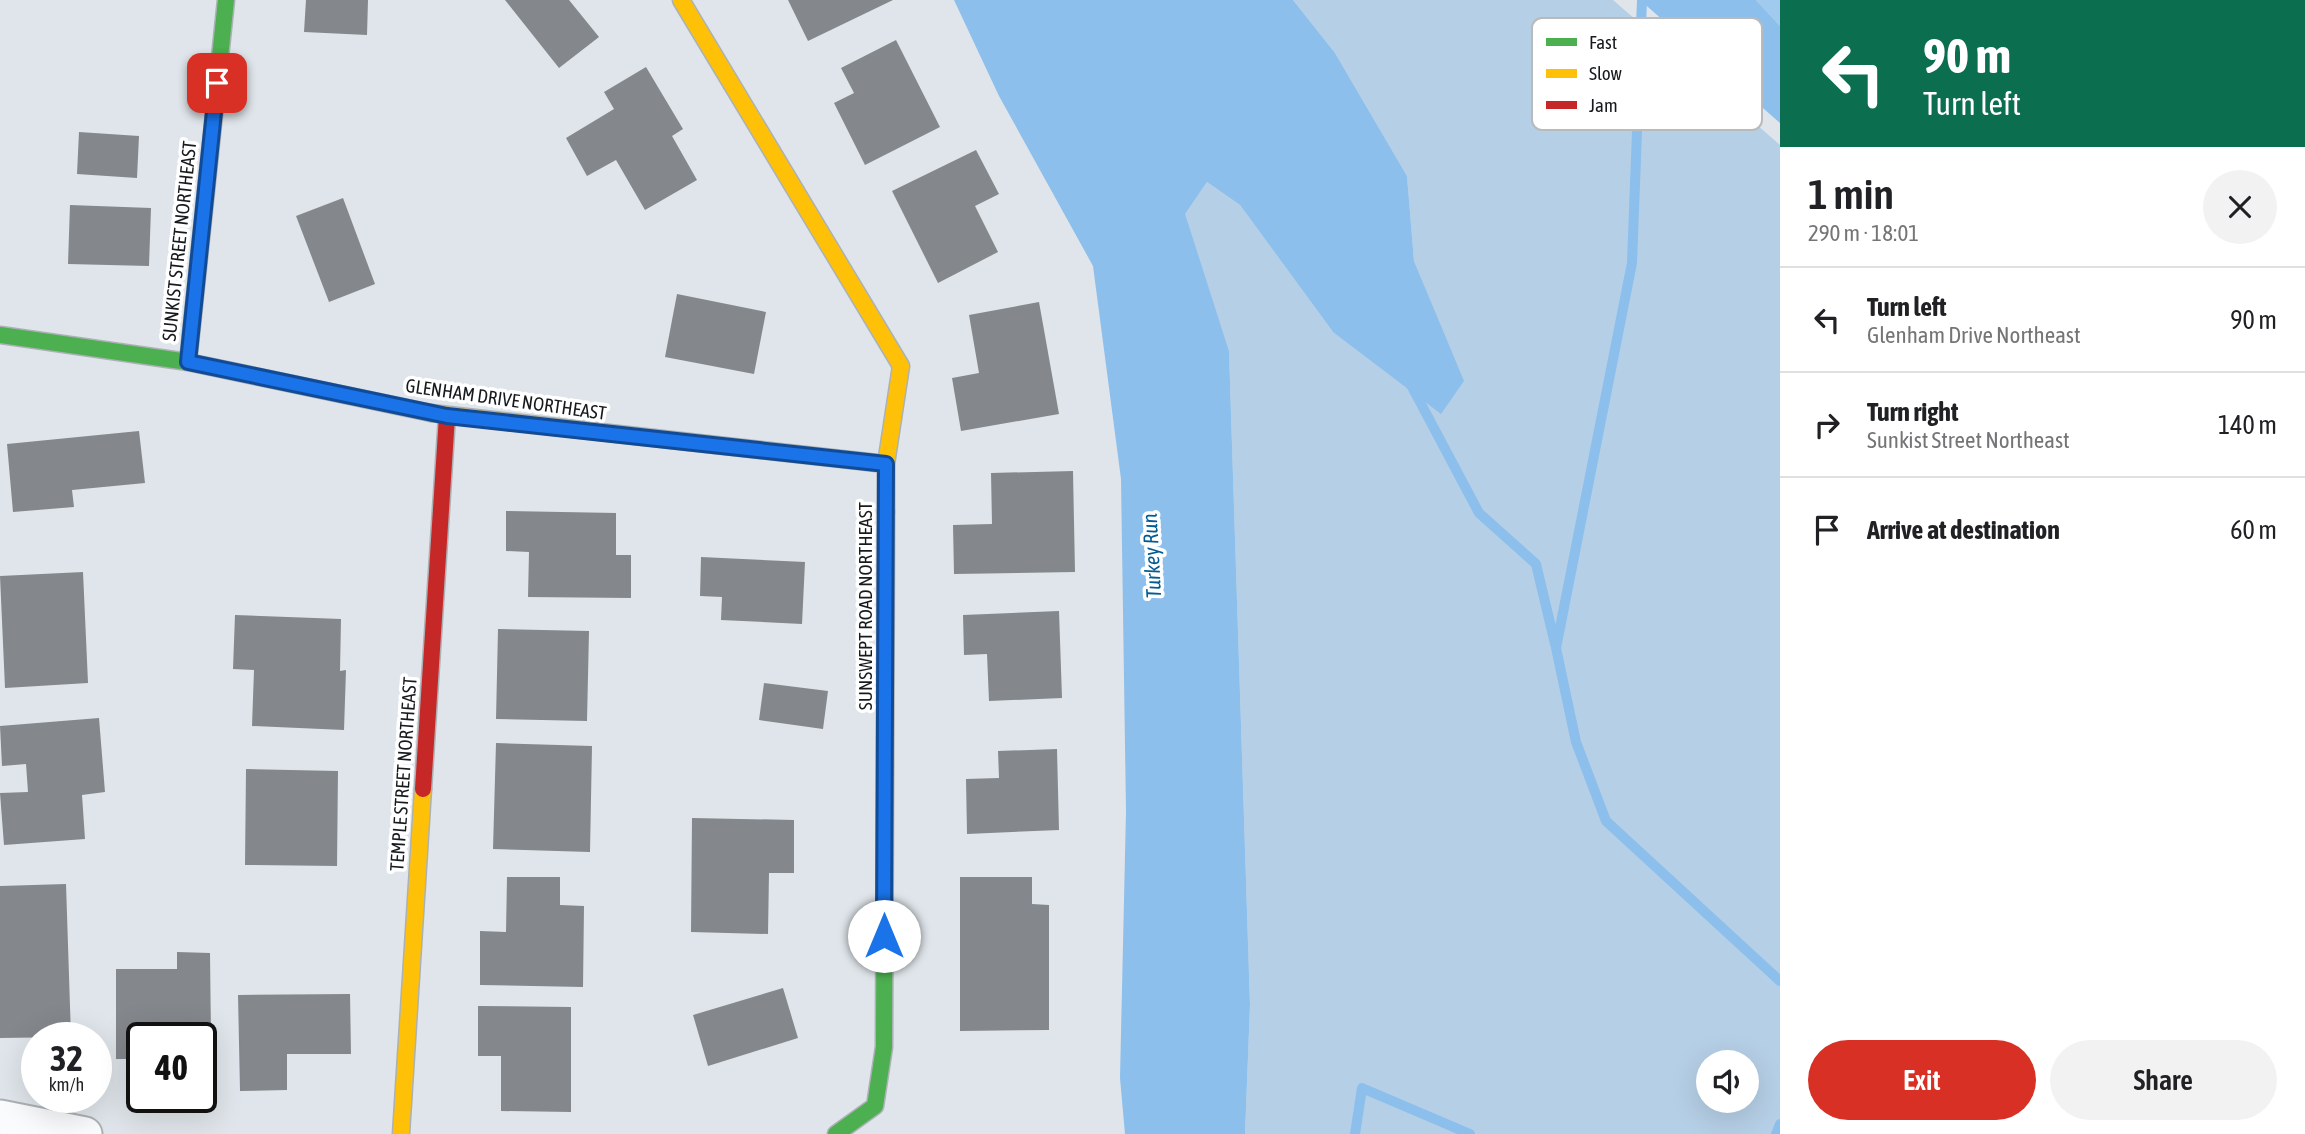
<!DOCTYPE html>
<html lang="en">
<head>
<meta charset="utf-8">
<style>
  body { margin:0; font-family:"Asap Condensed",sans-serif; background:#f2f2f2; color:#202124; height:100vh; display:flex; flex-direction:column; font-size:26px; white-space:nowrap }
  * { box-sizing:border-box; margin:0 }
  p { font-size:23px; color:#757577 }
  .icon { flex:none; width:38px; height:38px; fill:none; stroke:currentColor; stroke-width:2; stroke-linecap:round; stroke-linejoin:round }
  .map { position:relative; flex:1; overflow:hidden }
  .side { display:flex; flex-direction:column; background:#fff; width:525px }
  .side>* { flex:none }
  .banner { background:#0b6e4f; color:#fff; overflow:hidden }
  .fabs { position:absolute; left:1696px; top:1050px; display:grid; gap:14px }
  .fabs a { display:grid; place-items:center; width:63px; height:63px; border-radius:50%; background:#fff; box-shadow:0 7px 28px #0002; font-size:35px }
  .speed { position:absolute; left:21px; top:1022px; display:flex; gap:14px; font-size:35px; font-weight:700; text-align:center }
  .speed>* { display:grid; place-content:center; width:91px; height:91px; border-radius:50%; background:#fff; box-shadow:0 7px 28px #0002; line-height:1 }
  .speed small { font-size:18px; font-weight:400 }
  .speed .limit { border:4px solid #111; border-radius:10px; background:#fff; color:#111 }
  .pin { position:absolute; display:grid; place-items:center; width:60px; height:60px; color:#fff; margin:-30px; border-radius:14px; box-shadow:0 4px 10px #0006 }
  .me { position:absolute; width:77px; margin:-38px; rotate:0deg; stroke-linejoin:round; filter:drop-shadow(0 0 5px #0008) }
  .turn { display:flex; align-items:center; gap:24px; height:147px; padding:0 28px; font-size:32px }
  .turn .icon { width:91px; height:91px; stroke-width:2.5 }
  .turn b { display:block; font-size:49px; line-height:60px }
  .round { display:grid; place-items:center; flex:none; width:74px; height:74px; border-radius:37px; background:#f2f2f2 }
  .summary { display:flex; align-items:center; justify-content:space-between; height:119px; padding:0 28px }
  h1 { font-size:42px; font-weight:600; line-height:52px }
  .cta { display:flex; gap:14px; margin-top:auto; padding:14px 28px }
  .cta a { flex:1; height:80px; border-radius:42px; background:#d93025; color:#fff; font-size:28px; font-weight:600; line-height:80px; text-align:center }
  .cta a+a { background:#f2f2f2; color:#202124 }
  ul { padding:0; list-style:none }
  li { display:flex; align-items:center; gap:21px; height:105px; padding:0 28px; border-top:2px solid #e0e0e0 }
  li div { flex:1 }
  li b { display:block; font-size:26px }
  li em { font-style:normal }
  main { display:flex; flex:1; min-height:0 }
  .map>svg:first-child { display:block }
</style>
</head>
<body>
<main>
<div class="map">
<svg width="1780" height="1134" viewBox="0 0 1780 1134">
  <rect width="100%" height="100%" fill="#dfe5ea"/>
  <!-- green -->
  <path fill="#b5cfe6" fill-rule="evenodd" d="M1293,0H1613L1780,145V1134H1245L1250,1005L1229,351L1184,215L1207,182L1240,205L1333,332L1463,381L1414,261L1407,176L1335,53ZM1708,1062H1746V1101H1708Z"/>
  <!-- forest -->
  <path fill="#a1cbee" d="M1756,0H1780V26Z"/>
  <!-- water -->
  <path fill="#8cbfeb" d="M954,0H1293L1335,53L1407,176L1414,261L1464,381L1441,414L1333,332L1240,205L1207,182L1185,214L1229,351L1250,1005L1245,1134H1125L1120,1078L1126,811L1121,479L1093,266L999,96Z
    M1640,0H1756L1780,26V123Z"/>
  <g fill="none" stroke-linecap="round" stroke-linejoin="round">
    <!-- stream -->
    <path stroke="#8cbfeb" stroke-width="10" d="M1642,0L1632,263L1556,648L1576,742L1606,821L1780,981
      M1411,385L1479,513L1536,564L1555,644
      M1355,1134L1362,1088L1470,1134
      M1776,1134L1780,1124"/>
  </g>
  <!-- building -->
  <path fill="#84888c" d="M306,0H368L367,35L304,32Z
    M505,0H569L599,37L559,68Z
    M788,0H893L808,41Z
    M896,40L940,127L865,165L834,103L854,93L841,68Z
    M646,67L683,129L672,136L697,180L645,210L616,160L587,176L566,138L614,109L604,92Z
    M79,132L139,136L137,178L77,174Z
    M976,150L999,194L975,206L998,252L938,283L892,191Z
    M343,198L375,284L329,302L296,216Z
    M70,205L151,208L149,266L68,264Z
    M677,294L766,312L754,374L665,357Z
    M1039,302L1059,414L961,431L952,378L979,373L969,315Z
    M139,431L145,483L72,490L74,507L13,512L7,444Z
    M1073,471L1075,572L954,574L953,525L992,524L991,473Z
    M506,511L616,513V555H631V598L528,597L529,552L506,551Z
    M701,557L805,562L802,624L721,620L722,597L700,596Z
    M83,572L88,683L5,688L0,576Z
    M1059,611L1062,698L989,701L987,654L964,655L963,615Z
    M235,615L341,619L340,671L346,670L344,730L252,726L254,670L233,669Z
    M498,629L589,631L587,721L496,719Z
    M764,683L828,691L823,729L759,720Z
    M99,718L105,792L82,795L85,839L4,845L0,793L28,792L26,764L2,766L0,726Z
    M496,743L592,746L590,852L493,849Z
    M1057,749L1059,830L967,834L966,779L999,778L998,751Z
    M246,769L338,771L337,866L245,865Z
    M692,818L794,820V873H769L768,934L691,932Z
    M507,877H560V905L584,906L583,987L480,985V931L506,932Z
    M960,877H1032V904L1049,905V1030L960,1031Z
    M66,884L71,1037L0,1038V886Z
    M177,952L210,953L211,1037L142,1038V1059H116V969H177Z
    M783,988L798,1038L708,1066L693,1015Z
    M350,994L351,1054H287V1090L240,1091L238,995Z
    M478,1006L571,1007V1112L501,1111V1056H478Z"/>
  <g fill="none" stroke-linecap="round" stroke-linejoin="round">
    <defs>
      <path id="street" d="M0,1117L85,1134"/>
      <path id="fast" d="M0,335L188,362L431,413
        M188,362L226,0
        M836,1134L875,1106L884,1047L886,512"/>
      <path id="slow" d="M681,0L901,366L886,464V512
        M431,413L886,464
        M401,1134L423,789"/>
      <path id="jam" d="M423,789L447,416"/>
    </defs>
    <!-- street casing -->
    <use href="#street" stroke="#acb1b5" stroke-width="37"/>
    <!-- fast casing -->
    <use href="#fast" stroke="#acb1b5" stroke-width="19"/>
    <!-- slow casing -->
    <use href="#slow" stroke="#acb1b5" stroke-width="19"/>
    <!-- jam casing -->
    <use href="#jam" stroke="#acb1b5" stroke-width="19"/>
    <!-- street -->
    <use href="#street" stroke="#fafbfc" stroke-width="33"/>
    <!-- fast -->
    <use href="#fast" stroke="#4caf50" stroke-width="16"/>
    <!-- slow -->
    <use href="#slow" stroke="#ffc107" stroke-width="16"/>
    <!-- jam -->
    <use href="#jam" stroke="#c62828" stroke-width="16"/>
  </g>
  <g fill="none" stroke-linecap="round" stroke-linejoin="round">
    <defs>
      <path id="route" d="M217,83L188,362L447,416L886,464L884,936"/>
    </defs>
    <!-- route casing -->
    <use href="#route" stroke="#114b97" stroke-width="18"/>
    <!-- route -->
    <use href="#route" stroke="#1a73e8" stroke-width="12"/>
  </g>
  <g text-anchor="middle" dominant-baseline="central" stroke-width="7" stroke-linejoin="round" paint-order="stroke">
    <!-- street labels -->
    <g font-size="19" fill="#161a1d" stroke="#fff">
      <text transform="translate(179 241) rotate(-84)">SUNKIST STREET NORTHEAST</text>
      <text transform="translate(506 399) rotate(8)">GLENHAM DRIVE NORTHEAST</text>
      <text transform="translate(865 606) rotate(-90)">SUNSWEPT ROAD NORTHEAST</text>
      <text transform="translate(403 774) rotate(-86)">TEMPLE STREET NORTHEAST</text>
    </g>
    <!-- water labels -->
    <g font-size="21" font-style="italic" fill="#025b92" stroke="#fff">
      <text transform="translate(1151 556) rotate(-93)">Turkey Run</text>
    </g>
  </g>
  <!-- legend -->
  <rect x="1532" y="18" width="230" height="112" rx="10" fill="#fff" stroke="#b9babb" stroke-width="2"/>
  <rect x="1546" y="38" width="31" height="8" fill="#4caf50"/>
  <rect x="1546" y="69" width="31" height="9" fill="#ffc107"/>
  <rect x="1546" y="101" width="31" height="8" fill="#c62828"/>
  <g font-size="19" fill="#161a1d">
    <text x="1589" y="49">Fast</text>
    <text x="1589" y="80">Slow</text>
    <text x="1589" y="112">Jam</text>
  </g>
</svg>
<div class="fabs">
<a><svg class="icon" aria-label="sound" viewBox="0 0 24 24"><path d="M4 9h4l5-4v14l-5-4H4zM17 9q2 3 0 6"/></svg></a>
</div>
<div class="speed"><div>32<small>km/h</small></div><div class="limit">40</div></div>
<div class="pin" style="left:217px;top:83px;background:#d93025"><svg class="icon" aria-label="arrive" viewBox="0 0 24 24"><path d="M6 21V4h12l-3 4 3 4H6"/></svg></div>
<svg class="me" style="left:884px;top:936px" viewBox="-20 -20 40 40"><circle r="19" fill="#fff"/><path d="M0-13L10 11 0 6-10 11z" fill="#1a73e8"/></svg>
</div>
<section class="side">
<div class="banner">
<div class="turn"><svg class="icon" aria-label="left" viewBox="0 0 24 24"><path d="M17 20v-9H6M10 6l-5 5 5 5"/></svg><div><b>90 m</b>Turn left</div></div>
</div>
<div class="summary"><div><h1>1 min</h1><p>290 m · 18:01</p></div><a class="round"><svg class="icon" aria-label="close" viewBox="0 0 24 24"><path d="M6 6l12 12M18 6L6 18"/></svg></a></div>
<ul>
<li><svg class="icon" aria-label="left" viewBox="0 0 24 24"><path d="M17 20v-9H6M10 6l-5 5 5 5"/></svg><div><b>Turn left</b><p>Glenham Drive Northeast</p></div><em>90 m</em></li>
<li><svg class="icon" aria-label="right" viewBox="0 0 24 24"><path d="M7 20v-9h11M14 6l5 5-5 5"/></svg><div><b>Turn right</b><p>Sunkist Street Northeast</p></div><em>140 m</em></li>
<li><svg class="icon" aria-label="arrive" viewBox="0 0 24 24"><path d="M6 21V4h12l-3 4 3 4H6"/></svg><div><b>Arrive at destination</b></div><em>60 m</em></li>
</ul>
<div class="cta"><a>Exit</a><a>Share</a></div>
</section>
</main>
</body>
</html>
